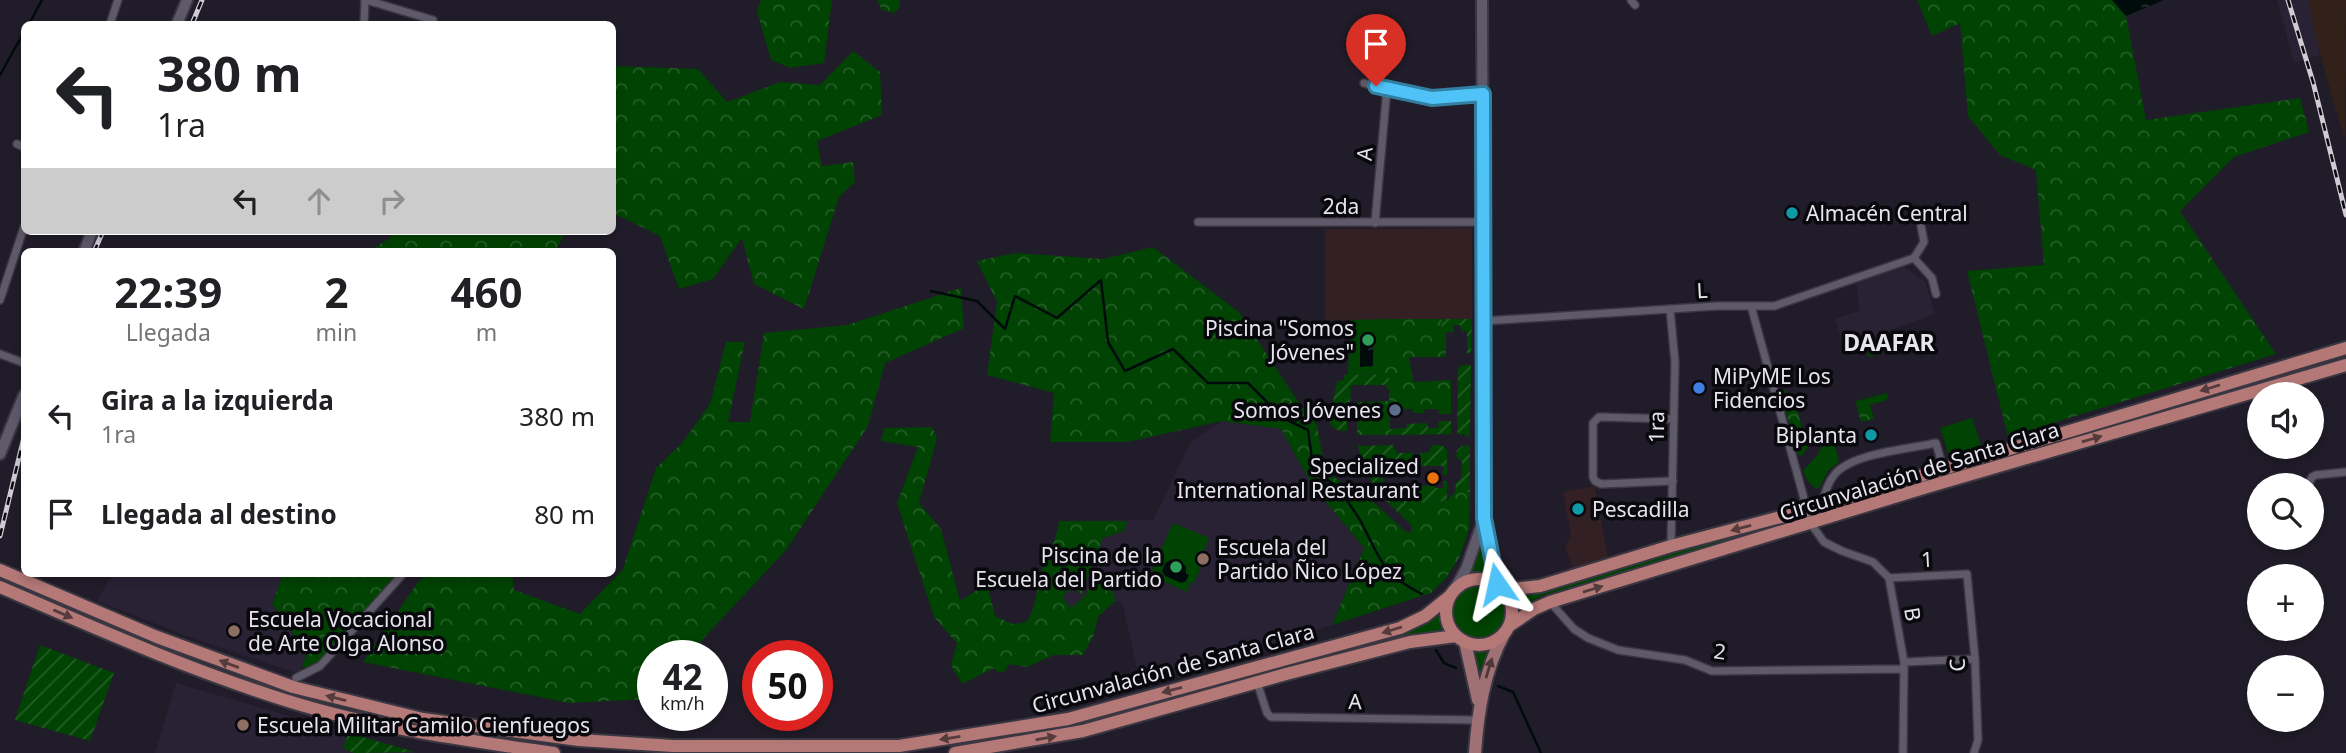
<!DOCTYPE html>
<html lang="es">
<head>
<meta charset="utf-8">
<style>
  body { margin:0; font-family:"Noto Sans",sans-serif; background:#f2f2f2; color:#202124; height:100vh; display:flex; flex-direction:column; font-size:26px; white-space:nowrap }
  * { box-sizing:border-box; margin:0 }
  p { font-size:23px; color:#757577 }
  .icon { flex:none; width:38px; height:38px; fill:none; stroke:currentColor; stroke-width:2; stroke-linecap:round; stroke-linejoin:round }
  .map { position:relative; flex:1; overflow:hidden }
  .details { position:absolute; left:21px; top:248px; width:595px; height:329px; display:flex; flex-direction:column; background:#fff; border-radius:10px; box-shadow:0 4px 10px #0003 }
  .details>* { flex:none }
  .banner { position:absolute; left:21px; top:21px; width:595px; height:214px; border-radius:10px; box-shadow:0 4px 10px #0003; background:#fff; color:#202124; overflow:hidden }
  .fabs { position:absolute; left:2247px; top:382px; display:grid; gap:14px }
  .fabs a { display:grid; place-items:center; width:77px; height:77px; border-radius:50%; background:#fff; box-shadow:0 4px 10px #0003; font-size:35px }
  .speed { position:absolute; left:637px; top:640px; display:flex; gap:14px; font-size:35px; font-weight:700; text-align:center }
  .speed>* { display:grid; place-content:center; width:91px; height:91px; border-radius:50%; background:#fff; box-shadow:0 4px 10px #0003; line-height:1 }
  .speed small { font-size:18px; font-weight:400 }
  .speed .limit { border:10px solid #d22; background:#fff; color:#111 }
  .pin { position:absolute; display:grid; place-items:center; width:60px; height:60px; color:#fff; margin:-72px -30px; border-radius:50% 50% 50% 0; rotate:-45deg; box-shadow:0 0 7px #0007 }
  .pin .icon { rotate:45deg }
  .me { position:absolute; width:77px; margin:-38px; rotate:349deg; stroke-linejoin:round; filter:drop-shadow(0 0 5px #0008) }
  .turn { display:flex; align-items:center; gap:24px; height:147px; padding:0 21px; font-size:32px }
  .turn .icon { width:91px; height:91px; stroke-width:2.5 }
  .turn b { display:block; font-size:49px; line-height:60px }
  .lanes { display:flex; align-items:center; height:66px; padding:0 21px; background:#0003; justify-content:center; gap:35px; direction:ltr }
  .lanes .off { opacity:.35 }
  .eta { display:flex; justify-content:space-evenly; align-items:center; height:119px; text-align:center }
  .eta b { font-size:42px; font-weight:700; line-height:49px }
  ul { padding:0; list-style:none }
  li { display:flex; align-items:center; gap:21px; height:98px; padding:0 21px }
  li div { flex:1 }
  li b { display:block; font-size:26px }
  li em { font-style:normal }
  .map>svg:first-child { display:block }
</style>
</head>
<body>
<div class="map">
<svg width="2346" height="753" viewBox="0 0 2346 753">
  <defs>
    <pattern id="forest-crowns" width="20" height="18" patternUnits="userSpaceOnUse" patternTransform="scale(1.75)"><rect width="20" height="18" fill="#004302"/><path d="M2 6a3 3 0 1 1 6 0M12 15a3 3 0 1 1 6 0" fill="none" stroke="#255e27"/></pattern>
    <pattern id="garden-furrows" width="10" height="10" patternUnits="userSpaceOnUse" patternTransform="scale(1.75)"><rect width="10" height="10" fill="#004302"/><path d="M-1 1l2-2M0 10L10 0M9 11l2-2" fill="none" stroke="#255e27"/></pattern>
    <pattern id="water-ripples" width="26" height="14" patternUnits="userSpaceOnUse" patternTransform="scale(1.75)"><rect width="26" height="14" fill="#000c0c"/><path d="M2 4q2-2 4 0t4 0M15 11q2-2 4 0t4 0" fill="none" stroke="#252f30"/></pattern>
  </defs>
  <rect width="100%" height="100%" fill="#201c29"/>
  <!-- commercial -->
  <path fill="#322025" d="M1472,228V319L1325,320V229Z
    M1595,486L1608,559L1573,569L1565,546L1571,536L1563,492Z"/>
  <!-- industrial -->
  <path fill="#322119" d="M2308,0H2346L2345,141L2313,30Z"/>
  <!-- built -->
  <path fill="#292235" d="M2277,0H2308L2320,55L2294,63Z
    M1905,267L1925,282L1935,314L1843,347L1835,319L1859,311L1857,281Z
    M1222,421L1281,429L1312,485L1364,548L1332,625L1138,685L1139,676L1122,602L1083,598L1071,608L1061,597L1072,587L1042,570L1058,536L1059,521L1153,520L1191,442Z
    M112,574H283L272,604L287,623L306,657L299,674L198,640L97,601Z
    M176,683L417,753H155Z"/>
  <!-- grass -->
  <path fill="#004302" d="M1386,319L1385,374L1348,375L1350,320Z
    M1901,331L1906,346L1869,357L1865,342Z
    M2243,382L2210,397L1840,509H1829Z
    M1887,393L1888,398L1885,401L1857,408L1856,401Z
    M1972,418L1982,448L1950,459L1940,428Z
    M1833,438L1839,462L1828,471L1820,487L1816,489L1807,480L1803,471L1819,453L1824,440Z
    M1791,519V522L1541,596L1519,608L1515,592H1540Z
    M1173,523L1209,538L1198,566L1201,567L1194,583L1191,582L1187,592L1157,579L1152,570Z
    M1483,533L1492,573H1470Z
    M1452 611a27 27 0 1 1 54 0a27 27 0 1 1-54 0Z
    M1439,614L1443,629L1304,663L1303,659L1401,633Z
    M1470,650H1490L1479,686Z"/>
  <!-- forest -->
  <path fill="url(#forest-crowns)" d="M761,0H832L824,63L790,68L771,60L757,11Z
    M877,0H900V7L894,13L882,10Z
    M1917,0H2112L2126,16L2146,120L2300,98L2309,132L2234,157L2180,211L2276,354L2008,437L1967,271L2044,265L2036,170L2000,155L1968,116L1960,23L1932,36Z
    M853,51L880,72L882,115L817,141L822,166L853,162L855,182L839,197L804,309L754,284L742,238L713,279L679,289L660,236L613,213V66L698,69L727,102L780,82L820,85Z
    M392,231H566L555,252H369L391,237Z
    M1153,247L1239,312L1301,406L1317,425L1325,471L1341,482L1350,497H1368L1406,532H1411V525L1402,516L1415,503L1447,501L1455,492H1470L1469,529L1460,556L1446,578L1431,593L1332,625L1364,548L1312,485L1281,429L1222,421L1127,442H1050L1054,393L987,375L997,302L977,261L1016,253L1103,259Z
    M961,288L964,328L885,363L868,426L786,550L687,656H653V693L647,699L569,703L363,662L418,582L427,574H512L514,590L580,614L623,569L656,468L682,443L710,404L726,342H745L728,422H750L764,333L847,325Z
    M1386,319H1442V332H1446V357H1410C1409,366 1413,374 1414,382L1451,380V414H1439L1438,409H1425L1424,413H1413L1412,409L1390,410V435H1359L1357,432V402L1389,401V375L1385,374Z
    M1784,390L1804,399L1797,409L1804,435L1813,439L1802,456L1798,455L1781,393Z
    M1870,405L1874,419L1861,422L1857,408Z
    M932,427L937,438L919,503L941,529L960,601L987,584L995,616L1012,624L1026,622C1039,604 1035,589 1042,569C1049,552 1057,539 1059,521H1127L1124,531L1103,538L1081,595L1073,587L1062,597L1071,608L1083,598L1095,580L1118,576L1113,587L1115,601L1098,617L1093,637L1083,655H1054L1027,667L1009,664L1004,672H998L994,668L962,684L951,665L957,643L934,617L897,503L918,447L881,441L884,428Z
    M283,574H398L316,666L307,669L302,666L306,657L287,623L272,604Z"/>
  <!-- garden -->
  <path fill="url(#garden-furrows)" d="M1442,319H1472L1471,353H1467V332L1461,331L1460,325H1453V332H1441Z
    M1462,365H1471L1470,437L1465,436L1464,433L1461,436L1457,432L1458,369Z
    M1389,374V389H1387L1386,385H1351L1350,402H1347V431C1338,430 1333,431 1329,422L1337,381L1344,380V375Z
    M1439,421H1451V434L1390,435V429L1406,428L1407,424L1428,423V428H1438Z
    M1393,445L1397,453H1414L1415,470L1406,471L1405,465L1383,466L1384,493H1398V488L1435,485V488H1443L1444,481H1447V501L1415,503L1402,516C1379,495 1364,477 1358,446Z
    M1432,445H1441L1447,450V475H1443V466H1421L1420,453L1429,452Z
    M1470,445V492H1455L1456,483L1461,478L1462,462L1456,456L1457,450L1462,446Z
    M40,645L114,673L90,741L15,720Z
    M349,733L415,752L354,753L343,748Z"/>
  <!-- water -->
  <path fill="url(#water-ripples)" d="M2112,0H2164L2126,16Z
    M1373,341V366L1360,367V342Z
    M1171,560L1186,566V574L1189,575L1186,581L1181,583L1165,576L1162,571L1166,562Z"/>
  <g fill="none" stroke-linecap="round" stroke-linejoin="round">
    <!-- stream -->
    <path stroke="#000c0c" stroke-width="2.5" d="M29,24L42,0
      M0,75L24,32
      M931,291L977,301L1005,329L1015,296L1057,318L1101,280L1108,342L1125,371L1173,349L1208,383H1248L1283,418L1308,430L1314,473L1340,487C1345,500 1353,508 1360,520C1381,559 1380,573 1422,594
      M1436,650L1444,663L1456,668
      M1498,686L1513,692L1541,753"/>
    <defs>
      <path id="minor" d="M366,0L433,20
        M1631,0L1635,5
        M110,24L118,0
        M364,24L365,0
        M1364,83L1432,98L1483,95
        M17,144L24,147
        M1919,215L1924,242L1914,258L1932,278L1936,294
        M1198,222H1483
        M1375,223L1387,88
        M0,300L24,227
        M1751,306L1811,524L1824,542L1842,551L1873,562L1889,578L1904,662L1903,753
        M1670,309L1675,362L1671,546
        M1484,321L1717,306H1774L1914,258
        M0,354L24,363
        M1673,481L1601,484L1595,481L1593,477V423L1599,417L1674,419
        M2308,485L2312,477L2316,475L2346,472
        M1822,505C1825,494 1827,483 1835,474C1853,453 1909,449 1936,443L1943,468
        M1889,578L1967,574L1975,659L1978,740L1974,753
        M1550,602L1574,629L1588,638L1618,650L1685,660L1712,671L1904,669
        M1904,662L1975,659
        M296,678L320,666L403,574
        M1257,682L1267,713L1271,717L1477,720"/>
      <path id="secondary" d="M1482,0L1484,518L1497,584
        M177,24L187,0
        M84,252L92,231
        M0,454L24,395
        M1455,589L1466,569L1483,521"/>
      <path id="primary" d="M1465,642L1478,700
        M1475,753C1478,711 1484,671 1504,634"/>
      <path id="trunk" d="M0,570L157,637L293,687L423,719L579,740L673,746H899L1068,719L1400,628L1425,616L1450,596
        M1446 612a33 33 0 1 1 66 0a33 33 0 1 1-66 0Z
        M0,587C95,628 189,670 288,701C374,728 465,740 554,753
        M1504,590L1540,586L1671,546L1807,510L2346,348
        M1509,626L1534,609L1550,602L1927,487L2346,365
        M955,753L1083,731L1286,674L1410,642L1456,636"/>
    </defs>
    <!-- minor casing -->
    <use href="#minor" stroke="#3b3742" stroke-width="10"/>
    <!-- secondary casing -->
    <use href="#secondary" stroke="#3b3742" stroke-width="14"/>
    <!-- primary casing -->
    <use href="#primary" stroke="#3b3742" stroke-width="16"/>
    <!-- trunk casing -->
    <use href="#trunk" stroke="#3b3742" stroke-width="16"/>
    <!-- minor -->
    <use href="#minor" stroke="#5f5a6a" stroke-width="7"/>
    <!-- secondary -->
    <use href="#secondary" stroke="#5f5a6a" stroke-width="10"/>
    <!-- primary -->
    <use href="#primary" stroke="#9f7174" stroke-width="12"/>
    <!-- trunk -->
    <use href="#trunk" stroke="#b47977" stroke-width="12"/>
    <defs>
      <path id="rail" d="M2288,0L2313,82L2346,215
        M192,24L202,0
        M94,252L103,231
        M0,536L24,437"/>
    </defs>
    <!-- rail casing -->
    <use href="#rail" stroke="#cecbd4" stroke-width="5"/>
    <!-- rail -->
    <use href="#rail" stroke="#09080d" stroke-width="2.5" stroke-dasharray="8" stroke-linecap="butt"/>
  </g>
  <!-- one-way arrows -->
  <defs><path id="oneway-solid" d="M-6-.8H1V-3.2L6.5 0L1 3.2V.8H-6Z" transform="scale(1.75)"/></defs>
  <g fill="#563b3d">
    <use href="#oneway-solid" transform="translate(2210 388) rotate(163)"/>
    <use href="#oneway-solid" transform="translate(2092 439) rotate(-16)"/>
    <use href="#oneway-solid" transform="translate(1741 528) rotate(165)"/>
    <use href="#oneway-solid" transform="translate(1593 589) rotate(-17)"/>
    <use href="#oneway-solid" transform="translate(63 614) rotate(23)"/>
    <use href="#oneway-solid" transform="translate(1392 630) rotate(163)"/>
    <use href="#oneway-solid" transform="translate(229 664) rotate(-160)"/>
    <use href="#oneway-solid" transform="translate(1172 690) rotate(165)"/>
    <use href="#oneway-solid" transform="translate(336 698) rotate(-166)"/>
    <use href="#oneway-solid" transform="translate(950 738) rotate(171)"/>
    <use href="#oneway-solid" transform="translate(1046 738) rotate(-10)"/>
  </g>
  <use fill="#4c373b" href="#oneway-solid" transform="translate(1489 668) rotate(-73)"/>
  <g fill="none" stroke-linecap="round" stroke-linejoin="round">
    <defs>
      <path id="route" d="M1376,86L1432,98L1483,94L1484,518L1497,584"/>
    </defs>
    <!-- route casing -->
    <use href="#route" stroke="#337fa1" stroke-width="18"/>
    <!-- route -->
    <use href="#route" stroke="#4fc3f7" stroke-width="12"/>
  </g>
  <!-- markers -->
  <g fill="#0f9aa8" stroke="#09080d" stroke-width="2.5">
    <circle cx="1792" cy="213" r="7"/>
    <circle cx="1871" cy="435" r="7"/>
    <circle cx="1578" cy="509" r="7"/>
  </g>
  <g fill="#2e9e5b" stroke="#09080d" stroke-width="2.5">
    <circle cx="1368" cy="340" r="7"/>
    <circle cx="1176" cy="567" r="7"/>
  </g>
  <circle fill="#3f7fe0" stroke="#09080d" stroke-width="2.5" cx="1699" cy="388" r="7"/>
  <circle fill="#5c6f8a" stroke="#09080d" stroke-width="2.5" cx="1395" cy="410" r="7"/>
  <circle fill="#e8710a" stroke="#09080d" stroke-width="2.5" cx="1433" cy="478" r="7"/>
  <g fill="#8d6e63" stroke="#09080d" stroke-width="2.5">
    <circle cx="1203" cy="559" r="7"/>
    <circle cx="234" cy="631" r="7"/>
    <circle cx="243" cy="725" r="7"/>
  </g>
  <g text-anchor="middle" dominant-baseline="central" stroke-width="7" stroke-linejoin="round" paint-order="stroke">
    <!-- street labels -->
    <g font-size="21" fill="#e7e4ed" stroke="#09080d">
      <text transform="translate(1364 154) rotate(-85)">A</text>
      <text x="1341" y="206">2da</text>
      <text transform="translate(1702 290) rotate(-3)">L</text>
      <text transform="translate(1656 427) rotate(-89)">1ra</text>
      <text transform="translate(1919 471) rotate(-17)">Circunvalación de Santa Clara</text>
      <text transform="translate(1927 559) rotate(-3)">1</text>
      <text transform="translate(1913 614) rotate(80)">B</text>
      <text transform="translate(1720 651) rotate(7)">2</text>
      <text transform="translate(1957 665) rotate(-93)">C</text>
      <text transform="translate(1173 668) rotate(-15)">Circunvalación de Santa Clara</text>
      <text transform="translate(1355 701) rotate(1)">A</text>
    </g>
    <!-- poi labels -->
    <g font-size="21" fill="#e7e4ed" stroke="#09080d" text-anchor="start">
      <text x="1806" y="213">Almacén Central</text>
      <text x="1354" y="328" text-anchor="end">Piscina "Somos<tspan x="1354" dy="24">Jóvenes"</tspan></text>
      <text x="1713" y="376">MiPyME Los<tspan x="1713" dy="24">Fidencios</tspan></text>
      <text x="1381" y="410" text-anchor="end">Somos Jóvenes</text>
      <text x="1857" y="435" text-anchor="end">Biplanta</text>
      <text x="1419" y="466" text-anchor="end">Specialized<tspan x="1419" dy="24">International Restaurant</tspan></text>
      <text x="1592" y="509">Pescadilla</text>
      <text x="1217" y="547">Escuela del<tspan x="1217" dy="24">Partido Ñico López</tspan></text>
      <text x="1162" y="555" text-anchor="end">Piscina de la<tspan x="1162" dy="24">Escuela del Partido</tspan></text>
      <text x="248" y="619">Escuela Vocacional<tspan x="248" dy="24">de Arte Olga Alonso</tspan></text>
      <text x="257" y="725">Escuela Militar Camilo Cienfuegos</text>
    </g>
    <!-- neighbourhood labels -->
    <g font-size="23" font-weight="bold" fill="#e7e4ed" stroke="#09080d">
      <text x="1889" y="342">DAAFAR</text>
    </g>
  </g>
</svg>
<div class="fabs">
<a><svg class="icon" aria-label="sound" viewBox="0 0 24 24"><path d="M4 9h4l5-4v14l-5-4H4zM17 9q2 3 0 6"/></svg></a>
<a><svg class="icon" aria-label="search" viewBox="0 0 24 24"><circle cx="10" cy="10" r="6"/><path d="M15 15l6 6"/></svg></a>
<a>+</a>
<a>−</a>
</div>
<div class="speed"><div>42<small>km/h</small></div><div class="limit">50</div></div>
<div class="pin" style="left:1376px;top:86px;background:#d93025"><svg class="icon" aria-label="arrive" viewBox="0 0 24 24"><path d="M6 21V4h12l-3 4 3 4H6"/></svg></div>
<svg class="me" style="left:1497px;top:584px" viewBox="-20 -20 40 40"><path d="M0-17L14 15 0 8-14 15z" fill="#4fc3f7" stroke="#fff" stroke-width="4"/></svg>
<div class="banner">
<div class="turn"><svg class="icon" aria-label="left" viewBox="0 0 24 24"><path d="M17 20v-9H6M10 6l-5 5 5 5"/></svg><div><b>380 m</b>1ra</div></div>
<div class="lanes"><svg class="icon" aria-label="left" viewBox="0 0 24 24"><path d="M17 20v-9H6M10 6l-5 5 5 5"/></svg><svg class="icon off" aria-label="ahead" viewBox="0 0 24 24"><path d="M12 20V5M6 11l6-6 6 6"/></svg><svg class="icon off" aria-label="right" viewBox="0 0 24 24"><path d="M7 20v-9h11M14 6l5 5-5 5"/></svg></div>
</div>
<section class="details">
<div class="eta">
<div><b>22:39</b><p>Llegada</p></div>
<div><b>2</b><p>min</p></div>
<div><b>460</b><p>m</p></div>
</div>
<ul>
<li><svg class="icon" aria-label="left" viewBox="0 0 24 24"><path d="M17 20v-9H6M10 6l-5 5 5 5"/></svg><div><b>Gira a la izquierda</b><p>1ra</p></div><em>380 m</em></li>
<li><svg class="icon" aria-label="arrive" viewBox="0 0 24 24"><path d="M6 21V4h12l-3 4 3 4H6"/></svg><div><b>Llegada al destino</b></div><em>80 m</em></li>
</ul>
</section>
</div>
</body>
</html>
